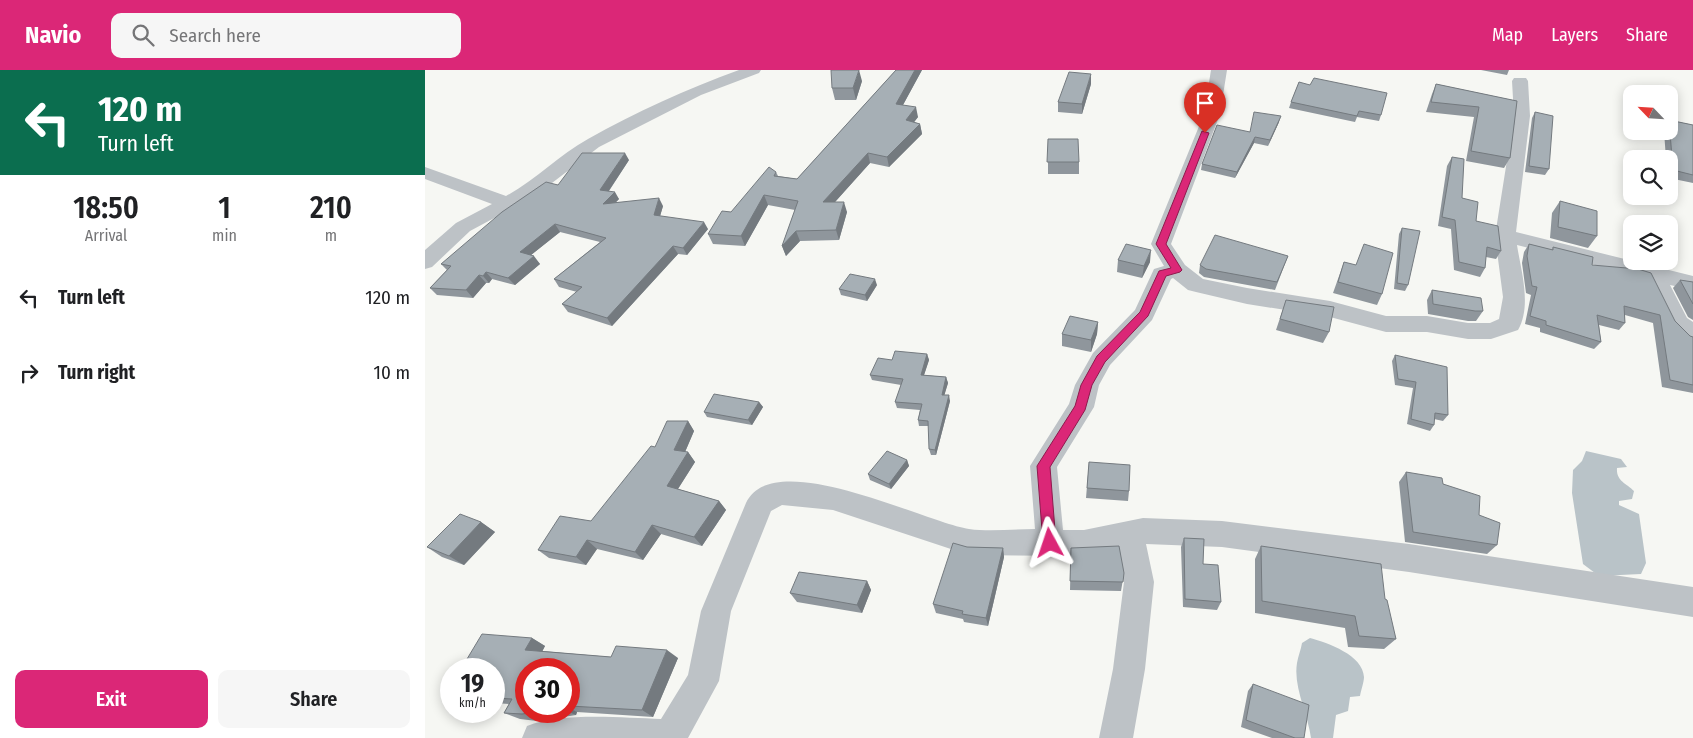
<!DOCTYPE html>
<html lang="en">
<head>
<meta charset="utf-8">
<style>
  body { margin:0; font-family:"Fira Sans Condensed",sans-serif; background:#f6f6f6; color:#202124; height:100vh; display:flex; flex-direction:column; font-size:19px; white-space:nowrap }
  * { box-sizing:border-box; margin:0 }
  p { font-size:16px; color:#757577 }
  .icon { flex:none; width:28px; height:28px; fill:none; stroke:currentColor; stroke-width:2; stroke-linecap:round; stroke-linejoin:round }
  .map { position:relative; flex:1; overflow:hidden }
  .side { display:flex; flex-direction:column; background:#fff; width:425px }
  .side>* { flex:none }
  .hud { background:#0b6e4f; color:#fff; overflow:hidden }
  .needle { width:32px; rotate:295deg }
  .fabs { position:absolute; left:1198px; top:15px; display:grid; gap:10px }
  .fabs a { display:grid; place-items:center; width:55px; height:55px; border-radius:10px; background:#fff; box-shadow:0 2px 12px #0003; font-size:25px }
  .speed { position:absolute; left:15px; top:588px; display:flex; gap:10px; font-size:25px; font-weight:700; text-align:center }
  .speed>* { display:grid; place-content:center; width:65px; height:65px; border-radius:50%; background:#fff; box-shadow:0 2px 12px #0003; line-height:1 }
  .speed small { font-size:12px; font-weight:400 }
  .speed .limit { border:8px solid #d22; background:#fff; color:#111 }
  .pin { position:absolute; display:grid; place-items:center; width:42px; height:42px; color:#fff; margin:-51px -21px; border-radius:50% 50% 50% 0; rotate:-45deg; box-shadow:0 0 5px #0007 }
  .pin .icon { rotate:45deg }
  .me { position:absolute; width:55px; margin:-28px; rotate:355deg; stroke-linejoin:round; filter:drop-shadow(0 0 4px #0008) }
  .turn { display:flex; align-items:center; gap:18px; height:105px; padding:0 15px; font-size:22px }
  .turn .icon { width:65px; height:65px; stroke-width:2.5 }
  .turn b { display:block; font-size:35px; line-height:42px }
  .eta { display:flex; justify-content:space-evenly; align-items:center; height:85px; text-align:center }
  .eta b { font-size:30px; font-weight:600; line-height:35px }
  .action { display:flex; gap:10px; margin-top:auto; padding:10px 15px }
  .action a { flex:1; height:58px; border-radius:10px; background:#db2777; color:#fff; font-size:20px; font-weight:600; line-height:58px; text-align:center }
  .action a+a { background:#f6f6f6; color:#202124 }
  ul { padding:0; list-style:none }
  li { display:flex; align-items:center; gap:15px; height:75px; padding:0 15px }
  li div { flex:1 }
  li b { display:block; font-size:19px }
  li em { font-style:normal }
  header { display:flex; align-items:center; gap:30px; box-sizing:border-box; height:70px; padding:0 25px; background:#db2777; color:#fff }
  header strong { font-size:24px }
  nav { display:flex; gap:28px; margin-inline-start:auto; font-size:18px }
  .search { width:350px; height:45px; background:#f6f6f6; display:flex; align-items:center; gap:12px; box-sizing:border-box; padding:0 18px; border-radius:10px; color:#757577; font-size:19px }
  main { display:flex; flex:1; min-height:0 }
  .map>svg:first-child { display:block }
</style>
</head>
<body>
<header>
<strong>Navio</strong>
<div class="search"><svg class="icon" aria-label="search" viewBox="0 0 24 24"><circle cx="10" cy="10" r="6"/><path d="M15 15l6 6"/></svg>Search here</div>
<nav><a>Map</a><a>Layers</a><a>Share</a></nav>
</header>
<main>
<section class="side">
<div class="hud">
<div class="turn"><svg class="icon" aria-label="left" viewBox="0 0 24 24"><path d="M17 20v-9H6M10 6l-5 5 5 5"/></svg><div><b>120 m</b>Turn left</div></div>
</div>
<div class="eta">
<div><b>18:50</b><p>Arrival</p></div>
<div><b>1</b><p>min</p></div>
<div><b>210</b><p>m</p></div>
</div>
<ul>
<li><svg class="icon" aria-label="left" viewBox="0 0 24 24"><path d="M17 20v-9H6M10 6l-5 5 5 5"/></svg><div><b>Turn left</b></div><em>120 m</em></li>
<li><svg class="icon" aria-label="right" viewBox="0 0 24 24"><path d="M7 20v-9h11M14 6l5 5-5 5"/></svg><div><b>Turn right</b></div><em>10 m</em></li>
</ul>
<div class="action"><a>Exit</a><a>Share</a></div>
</section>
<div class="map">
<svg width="1268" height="668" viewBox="0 0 1268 668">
  <rect width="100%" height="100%" fill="#f6f7f3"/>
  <!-- water -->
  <path fill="#b9c3c8" d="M1161,381L1196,389L1202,397L1192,398C1191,411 1201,413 1209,421L1207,429L1194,431V435L1214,444L1221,493L1216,504L1174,506L1158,494L1147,423L1148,400L1157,391Z
    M885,568C903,573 938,585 939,607C939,612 936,620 935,626L925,627L923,641L911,645L908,668H886C883,644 868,617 872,593C873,586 876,580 877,573Z"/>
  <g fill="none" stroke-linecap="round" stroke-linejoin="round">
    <!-- street -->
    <path fill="#bdc2c6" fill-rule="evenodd" d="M314,0H336L334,3L276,25L174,77L110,126L45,161L7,197L0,199V180L31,153L67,134L0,109V97L81,126C111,110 134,85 163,69C211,42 262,19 314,0Z
      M786,0H802L795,44L746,174L760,195L778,209L822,218L905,231L961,246H1002L1043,253H1065L1074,249L1078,227L1070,166L1089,46L1087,11L1089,8H1101L1103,11L1105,46L1091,162L1268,206V220L1245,215L1262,248L1268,252V276C1243,269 1231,230 1221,208L1092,175C1096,201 1107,236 1093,260L1066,269H1043L1002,262H961L905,247L822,234L771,222L763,220L748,208L746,209L727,250L685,295L674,315L669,337L632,397L638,460H659L718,448L797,451L984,474L1268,517V547L984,502L797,477L721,474L729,512L720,599L708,668H674L688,599L699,512L693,479L659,486L544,485L408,440L357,435L346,441L306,541L294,611L263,668H97L102,656C136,642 198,648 236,649L263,605L276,541L321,433C348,375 499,452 544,459C565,462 588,459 610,459L605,396L644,334L650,315L668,283L710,240L729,199L739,196L726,174L779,44Z"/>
  </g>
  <!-- wall -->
  <path fill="#8f969c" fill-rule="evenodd" d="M471,0H497L478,35L493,47L489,52L495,54L497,64L464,97L445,93L410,132L422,142L414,170L375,171L361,186L357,176L370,140L343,135L320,176L288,174L283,164L306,142L351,102L353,106L372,109Z
    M1056,0H1084L1082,5Z
    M437,11L431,30H410L407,18Z
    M874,12L956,45L954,51L932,47L930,52L864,38L866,32Z
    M666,14L657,44L633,42V32Z
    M1011,14L1092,31L1085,88L1079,98L1041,91L1049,47L1001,42L1007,24Z
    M1110,42L1124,99L1120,105L1100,102L1107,48Z
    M1244,50L1268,55V113L1244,108V89H1241L1239,61H1244Z
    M854,52L843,76L829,73L810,108L776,100L777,94L825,62Z
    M623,69L654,92V104H623Z
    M1027,87L1037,128L1051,151L1076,181L1071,189L1061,187L1060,198L1055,207L1029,200L1026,159L1013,156L1022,96Z
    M204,90L184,121L194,129L191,132L238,136L235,146L283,159L262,185L253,184L187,256L143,242L137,234L152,222L134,217L129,209L175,172L135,162L106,185L115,194L90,215L67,209L64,213H61L48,228L12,225L5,218L22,200L16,194L133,115Z
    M1135,131L1172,166L1163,178L1125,168L1127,143Z
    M977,158L983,215L980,221L969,219L974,164Z
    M1104,174L1127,180L1128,177L1167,195L1250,251L1265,266L1268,267V323L1237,317L1228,253L1200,245V253L1194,260L1174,255L1176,272L1169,279L1115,262V258L1100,254L1106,225L1101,223L1097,193L1099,182Z
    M863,186L850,220L779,207L774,203L775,195Z
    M693,190L725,192L717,208L692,202Z
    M919,192L957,224L952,235L908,223Z
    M1255,210L1268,212V250L1263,247L1248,218Z
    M452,215L442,231L416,225L414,219Z
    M1007,220L1058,241L1051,251H1043L1003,244L1002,230Z
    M861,230L904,262L898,273L851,260Z
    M673,252L672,264L666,282L637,276V264Z
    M502,284L504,290L499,305L521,307L523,313L519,325L525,331L511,385H506L504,379V356H494L493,350L495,340L472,338L470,332L476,315L447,310L445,305L467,290Z
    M970,285L1023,345L1018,351L1009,349V355L1005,361L982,354L988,318L970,315L967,291Z
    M334,332L338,337L327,355L282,347L279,342Z
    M263,351L269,361L260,382H263L270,392L253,419L294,431L301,440L277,476L236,464L218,490L172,479L161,495L124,488L113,480L166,451L230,377Z
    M482,390L484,396L466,419L445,410L443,404Z
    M664,392L704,421L703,431L661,428Z
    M981,402L1018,414L1054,445L1072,475L1062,484L980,472L974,412Z
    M56,452L70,462L39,495L17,487L2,477Z
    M759,468L778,494L796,532L792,540L758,537L756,477Z
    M836,476L960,529L971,569L959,579L923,577L920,558L830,543V489Z
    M542,477L578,478L579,487L563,556L539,552L538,549L511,543L508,534Z
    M646,478L699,503L696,521L645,520Z
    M442,511L446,520L437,543L372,532L365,523Z
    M107,568L120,576L117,581L186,587L253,588L228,647L152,642L151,645L112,651L95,649L79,643L84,634L69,633V599ZM144,599V641H101Z
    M828,614L879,668H847L816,657L823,621Z"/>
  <!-- shaded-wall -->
  <path fill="#747a7f" d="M434,0L437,11L431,30L428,18Z
    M490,0H497L473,44L471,34Z
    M666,4V14L657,44V34Z
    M491,37L493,47L483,60L481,50Z
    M856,46L854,52L843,76L845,70Z
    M495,54L497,64L464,97L462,87Z
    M830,67L829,73L810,108L812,102Z
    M200,83L204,90L179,128L175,120Z
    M443,83L445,93L401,142L398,132Z
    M190,122L194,129L182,141L178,134Z
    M339,125L343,135L320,176L316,166Z
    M234,128L238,136L233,153L229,145Z
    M419,132L422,142L414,170L411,160Z
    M279,152L283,159L262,185L258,178Z
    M130,154L135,162L101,189L95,182Z
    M371,161L375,171L361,186L357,176Z
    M248,176L253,184L187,256L182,248Z
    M726,180L725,192L717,208L719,196Z
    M109,186L115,194L90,215L83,208Z
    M61,202L67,209L64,213L58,206Z
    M54,205L61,213L48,228L41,220Z
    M450,209L452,215L442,231L440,225Z
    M673,252L672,264L666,282V270Z
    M502,284L504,290L497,311L496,305Z
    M521,307L523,313L518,330L517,325Z
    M524,325L525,331L511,385L510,380Z
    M334,332L338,337L327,355L323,350Z
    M263,351L269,361L257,389L249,380Z
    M263,382L270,392L249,425L242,416Z
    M482,390L484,396L466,419L464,414Z
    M294,431L301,440L277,476L269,467Z
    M56,452L70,462L39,495L24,486Z
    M227,455L236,464L218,490L210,482Z
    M162,470L172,479L161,495L151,487Z
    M578,478L579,487L563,556L561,548Z
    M442,511L446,520L437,543L432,535Z
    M107,568L120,576L114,588L100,580Z
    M242,580L253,588L228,647L217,640Z
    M144,638L152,642L151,645L142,641H144Z"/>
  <!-- building -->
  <path fill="#a6afb5" stroke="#747a7f" d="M406,0H434L428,18H407Z
    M471,0H490L471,34L491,37L481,50L495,54L462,87L443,83L398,132H419L411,160L371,161L357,176L373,131L339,125L316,166L283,164L297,141L306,142L344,97L351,102L349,106L372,109Z
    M644,2L666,4L657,34L633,32Z
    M889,8L962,23L956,45L934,41L932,46L866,32L874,12L885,15Z
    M1011,14L1092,31L1085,88L1046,81L1054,37L1006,32Z
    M829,42L856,46L845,70L830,67L812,102L777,94L792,55L825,62Z
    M1110,42L1128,46L1124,99L1104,96Z
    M1244,50L1268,55V105L1248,100Z
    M623,69H653L654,92H622Z
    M157,83H200L175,120L190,122L178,134L234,128L229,145L279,152L258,178L248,176L182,248L137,234L157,217L129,209L181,168L130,154L95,182L109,186L83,208L61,202L58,206L54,205L41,220L5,218L26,196L16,194L77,142L121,112L133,115Z
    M1027,87L1039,89L1037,128L1053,132L1051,151L1073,156L1076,181L1062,177L1060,198L1034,192L1030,150L1017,147Z
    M1135,131L1172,141V166L1133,157Z
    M977,158L995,161L983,215L972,213Z
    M790,165L863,186L852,212L781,199L775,195Z
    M701,174L726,180L719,196L693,190Z
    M939,174L968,183L957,224L913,212L919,192L931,195Z
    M1104,174L1128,180V177L1168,187L1167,195L1213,199L1226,203L1250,251L1265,266L1268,267V315L1245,310L1235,245L1199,236L1200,253L1172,245L1176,272L1121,255V251L1105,246L1112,217L1107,216L1102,186Z
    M425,204L450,209L440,225L414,219Z
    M1255,210L1268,212V234Z
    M1007,220L1056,228L1058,241H1050L1008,234Z
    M861,230L909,237L904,262L855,249Z
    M645,246L673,252L666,270L637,264Z
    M470,281L502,284L496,305L521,307L517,325H524L510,380L504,379L503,351L493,350L497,334L470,332L478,309L445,305L453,288L467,290Z
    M970,285L1022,297L1023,345L1010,343L1009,355L986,349L991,312L973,309Z
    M289,324L334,332L323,350L279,342Z
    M242,351H263L249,380L263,382L242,416L294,431L269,467L227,455L210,482L162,470L151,487L113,480L135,446L166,451L226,376L230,377Z
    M462,381L482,390L464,414L443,404Z
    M664,392L705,395L704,421L662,418Z
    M981,402L1017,408L1018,414L1055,426L1054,445L1075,453L1072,475L988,462Z
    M35,444L56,452L24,486L2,477Z
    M759,468L779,469L778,494L793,495L796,532L760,529Z
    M528,473L542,477L578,478L561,548L537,544L538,541L508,534Z
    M694,476L699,503L698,512L645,511L646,478Z
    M836,476L956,494L960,529L962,530L971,569L934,566L930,546L837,531Z
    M374,502L442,511L432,535L365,523Z
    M57,564L107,568L100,580L186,587L191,576L242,580L217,640L144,636V599H101V641H120L97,644L79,643L87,629L69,628V599H36Z
    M26,614V624H21Z
    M828,614L884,635L879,668H870L821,650Z"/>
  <!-- route -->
  <path fill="#db2777" stroke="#8e194d" d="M777,61L784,63L741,174L757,200L755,202L741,206L723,246L680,292L667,315L660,340L625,397L631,473L629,477L625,479L620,477L618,473L612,396L650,336L656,315L672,286L715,242L734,201L746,198L731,174Z"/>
</svg>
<div class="fabs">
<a><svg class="needle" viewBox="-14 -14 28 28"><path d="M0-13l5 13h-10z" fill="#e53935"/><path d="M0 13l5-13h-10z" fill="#757577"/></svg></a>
<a><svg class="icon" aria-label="search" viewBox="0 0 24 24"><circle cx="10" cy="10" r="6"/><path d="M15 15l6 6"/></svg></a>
<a><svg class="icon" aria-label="layers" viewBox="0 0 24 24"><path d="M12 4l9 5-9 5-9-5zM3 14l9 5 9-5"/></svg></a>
</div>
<div class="speed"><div>19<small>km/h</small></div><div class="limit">30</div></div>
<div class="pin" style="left:780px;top:63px;background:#d93025"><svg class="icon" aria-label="arrive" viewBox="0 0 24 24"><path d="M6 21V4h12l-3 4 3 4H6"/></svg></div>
<svg class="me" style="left:625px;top:473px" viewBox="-20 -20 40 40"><path d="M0-17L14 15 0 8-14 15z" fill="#db2777" stroke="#fff" stroke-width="4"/></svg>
</div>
</main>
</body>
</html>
